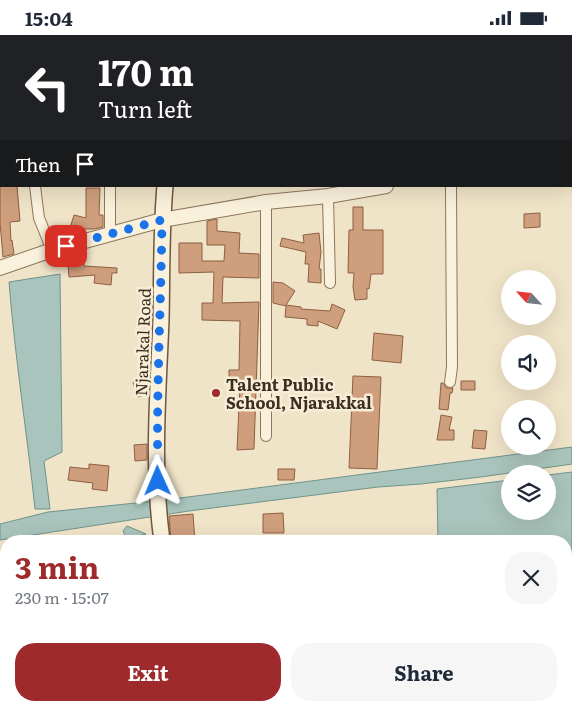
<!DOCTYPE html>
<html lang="en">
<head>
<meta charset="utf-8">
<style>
  body { margin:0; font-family:Literata,serif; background:#f6f6f7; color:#1f2937; height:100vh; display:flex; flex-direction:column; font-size:19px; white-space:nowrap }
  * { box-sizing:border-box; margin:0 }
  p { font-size:16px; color:#747a83 }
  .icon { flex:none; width:28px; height:28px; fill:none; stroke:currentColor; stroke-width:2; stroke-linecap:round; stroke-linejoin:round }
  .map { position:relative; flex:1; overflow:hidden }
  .drawer { position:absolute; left:0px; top:500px; width:572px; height:176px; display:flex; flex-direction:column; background:#fff; border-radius:20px 20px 0 0; box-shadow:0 5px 20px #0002 }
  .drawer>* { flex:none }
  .banner { position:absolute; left:0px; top:0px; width:572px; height:152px; box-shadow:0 5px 20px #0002; background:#202124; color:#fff; overflow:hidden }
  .needle { width:32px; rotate:297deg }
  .buttons { position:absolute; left:501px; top:235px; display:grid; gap:10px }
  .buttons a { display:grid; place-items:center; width:55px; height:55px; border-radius:50%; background:#fff; box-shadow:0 5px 20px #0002; font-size:25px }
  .pin { position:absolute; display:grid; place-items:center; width:42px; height:42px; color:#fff; margin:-21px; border-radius:10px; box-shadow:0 2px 8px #0006 }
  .me { position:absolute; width:55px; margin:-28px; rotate:359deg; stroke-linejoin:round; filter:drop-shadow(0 0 4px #0008) }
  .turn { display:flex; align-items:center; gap:18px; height:105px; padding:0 15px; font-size:22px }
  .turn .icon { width:65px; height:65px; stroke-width:2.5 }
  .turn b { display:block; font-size:35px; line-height:42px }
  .then { display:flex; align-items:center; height:48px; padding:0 15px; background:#0003; gap:10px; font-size:19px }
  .round { display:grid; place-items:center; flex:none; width:52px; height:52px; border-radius:20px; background:#f6f6f7 }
  .head { display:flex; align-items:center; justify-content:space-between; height:85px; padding:0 15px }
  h1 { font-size:30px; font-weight:700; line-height:38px; color:#9e2a2b }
  .cta { display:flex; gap:10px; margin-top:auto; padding:10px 15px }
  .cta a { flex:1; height:58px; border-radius:20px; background:#9e2a2b; color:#fff; font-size:20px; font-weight:700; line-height:58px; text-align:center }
  .cta a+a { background:#f6f6f7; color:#1f2937 }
  .status { display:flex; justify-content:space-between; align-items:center; height:35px; padding:0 25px; background:#fff; direction:ltr }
  .status svg { height:14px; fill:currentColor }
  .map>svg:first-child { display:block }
</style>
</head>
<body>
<div class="status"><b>15:04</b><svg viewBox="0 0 49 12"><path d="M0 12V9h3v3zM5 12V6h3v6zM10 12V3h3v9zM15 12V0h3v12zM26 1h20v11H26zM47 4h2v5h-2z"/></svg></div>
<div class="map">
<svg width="572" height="676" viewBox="0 0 572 676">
  <rect width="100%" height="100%" fill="#f0e4c8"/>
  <!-- water -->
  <path fill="#a9c4bc" stroke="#6f938a" d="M60,239L62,417L44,426L50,474H35C27,398 15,323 9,247Z
    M572,412V429L481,442L421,449L378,452L189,476L0,505V489L48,477L165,465Z
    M572,437V607H566V506H438L437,454L510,445V476H548V440Z
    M127,491L146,499L135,502L136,506H128L123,496Z
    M381,670H435V676H381Z
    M442,670H522V676H443Z"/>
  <!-- building -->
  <path fill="#cf9f7d" stroke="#8d5f41" d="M0,151H17L20,186L10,187L11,206L12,205L14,219L3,222L0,188Z
    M86,153H100L99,180H103V192L94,194H81L80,196L70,193L74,180L86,183Z
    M353,172H363V195H383V239H371L369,254L367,253V264L355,265L353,252L354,238H348L349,195H353Z
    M540,178V192L524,193V179Z
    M217,184V196L240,198L239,218L259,219V243L223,242L222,268L259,267L254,414L237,415L240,349L229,348V335H239L240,286L202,285V268H213L214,237L179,238V208H202V226H224L225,210H207V186Z
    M319,198L321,217L319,234H321V248L308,247L309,229H305L306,217L280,211L282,203L304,208L303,200Z
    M84,226V231L117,233V238H112L111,250L94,248L95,240L69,242L68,228Z
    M273,247L283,248L295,256L286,270L301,272V274L330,276L332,269L345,275L337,294L318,286V291L307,290V284L285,282L286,271L273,268Z
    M374,298L403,301L401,328L372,325Z
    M353,341L381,342L377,434L349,433Z
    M149,343L148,359L137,362L133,347Z
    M461,346H475V355H461Z
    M441,348H443L446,353H453L452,358H450L448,375L439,374Z
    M441,380L452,382L449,395H454V405H437Z
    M474,395L487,396L485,414L472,413Z
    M147,409V425L135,426L134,410Z
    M89,429L109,431L107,456L92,454L93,448L68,445L70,432L89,434Z
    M278,434H295L294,445H278Z
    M283,478L284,498H263V479Z
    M193,479L195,506H171L169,481Z"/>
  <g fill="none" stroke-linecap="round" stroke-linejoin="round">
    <defs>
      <path id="minor" d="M370,1V0
        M428,1L429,0
        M35,151L39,183L52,215
        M110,151V200
        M328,161L330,248
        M450,347L452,332L451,151
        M266,401V167
        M566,615L572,614"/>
      <path id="tertiary" d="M571,126H572
        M0,233L52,215L162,185L266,167L328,161L386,151"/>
      <path id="secondary" d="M182,1V0
        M162,506C152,434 158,358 161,285C162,240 161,196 165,151
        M184,670V676"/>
    </defs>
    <!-- minor casing -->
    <use href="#minor" stroke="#8d765c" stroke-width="12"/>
    <!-- tertiary casing -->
    <use href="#tertiary" stroke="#8d765c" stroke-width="16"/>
    <!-- secondary casing -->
    <use href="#secondary" stroke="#6f573f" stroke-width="18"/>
    <!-- minor -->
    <use href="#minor" stroke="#faf1dc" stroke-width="10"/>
    <!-- tertiary -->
    <use href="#tertiary" stroke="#faf1dc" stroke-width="14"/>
    <!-- secondary -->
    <use href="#secondary" stroke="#faf1dc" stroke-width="15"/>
  </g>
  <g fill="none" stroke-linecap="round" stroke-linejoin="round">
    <!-- route -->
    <path stroke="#1a73e8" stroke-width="9" stroke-dasharray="0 16.2" d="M66,211L162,185C161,272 156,359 158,446"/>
  </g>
  <!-- markers -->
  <circle fill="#9e2a2b" stroke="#f7eed8" stroke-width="2" cx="216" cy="358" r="5"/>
  <g text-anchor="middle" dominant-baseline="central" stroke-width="5" stroke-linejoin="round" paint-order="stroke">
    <!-- street labels -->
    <g font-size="16" fill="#3d2e20" stroke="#f7eed8">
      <text transform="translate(142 307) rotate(-88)">Njarakal Road</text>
    </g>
    <!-- poi labels -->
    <g font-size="16" font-weight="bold" fill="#3d2e20" stroke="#f7eed8" text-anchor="start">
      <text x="226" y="349">Talent Public<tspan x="226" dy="18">School, Njarakkal</tspan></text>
    </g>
  </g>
</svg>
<div class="buttons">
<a><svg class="needle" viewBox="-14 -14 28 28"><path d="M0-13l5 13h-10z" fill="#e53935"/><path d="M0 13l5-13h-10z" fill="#747a83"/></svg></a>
<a><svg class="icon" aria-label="sound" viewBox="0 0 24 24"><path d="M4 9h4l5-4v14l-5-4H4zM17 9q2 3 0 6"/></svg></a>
<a><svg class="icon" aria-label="search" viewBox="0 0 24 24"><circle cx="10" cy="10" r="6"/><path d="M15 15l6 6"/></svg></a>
<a><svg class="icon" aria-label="layers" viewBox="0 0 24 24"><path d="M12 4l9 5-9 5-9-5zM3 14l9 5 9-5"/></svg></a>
</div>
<div class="pin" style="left:66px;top:211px;background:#d93025"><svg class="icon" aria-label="arrive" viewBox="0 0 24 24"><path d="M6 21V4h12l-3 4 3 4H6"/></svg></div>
<svg class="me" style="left:158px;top:446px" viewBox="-20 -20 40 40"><path d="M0-17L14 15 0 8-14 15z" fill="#1a73e8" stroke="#fff" stroke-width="4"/></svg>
<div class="banner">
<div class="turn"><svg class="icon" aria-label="left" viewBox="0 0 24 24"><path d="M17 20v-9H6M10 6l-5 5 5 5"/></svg><div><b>170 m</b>Turn left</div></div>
<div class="then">Then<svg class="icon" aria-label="arrive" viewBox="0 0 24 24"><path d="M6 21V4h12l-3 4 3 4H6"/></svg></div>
</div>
<section class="drawer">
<div class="head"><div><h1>3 min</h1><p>230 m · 15:07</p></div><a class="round"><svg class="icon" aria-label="close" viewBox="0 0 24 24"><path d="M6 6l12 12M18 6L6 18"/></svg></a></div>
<div class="cta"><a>Exit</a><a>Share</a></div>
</section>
</div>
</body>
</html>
